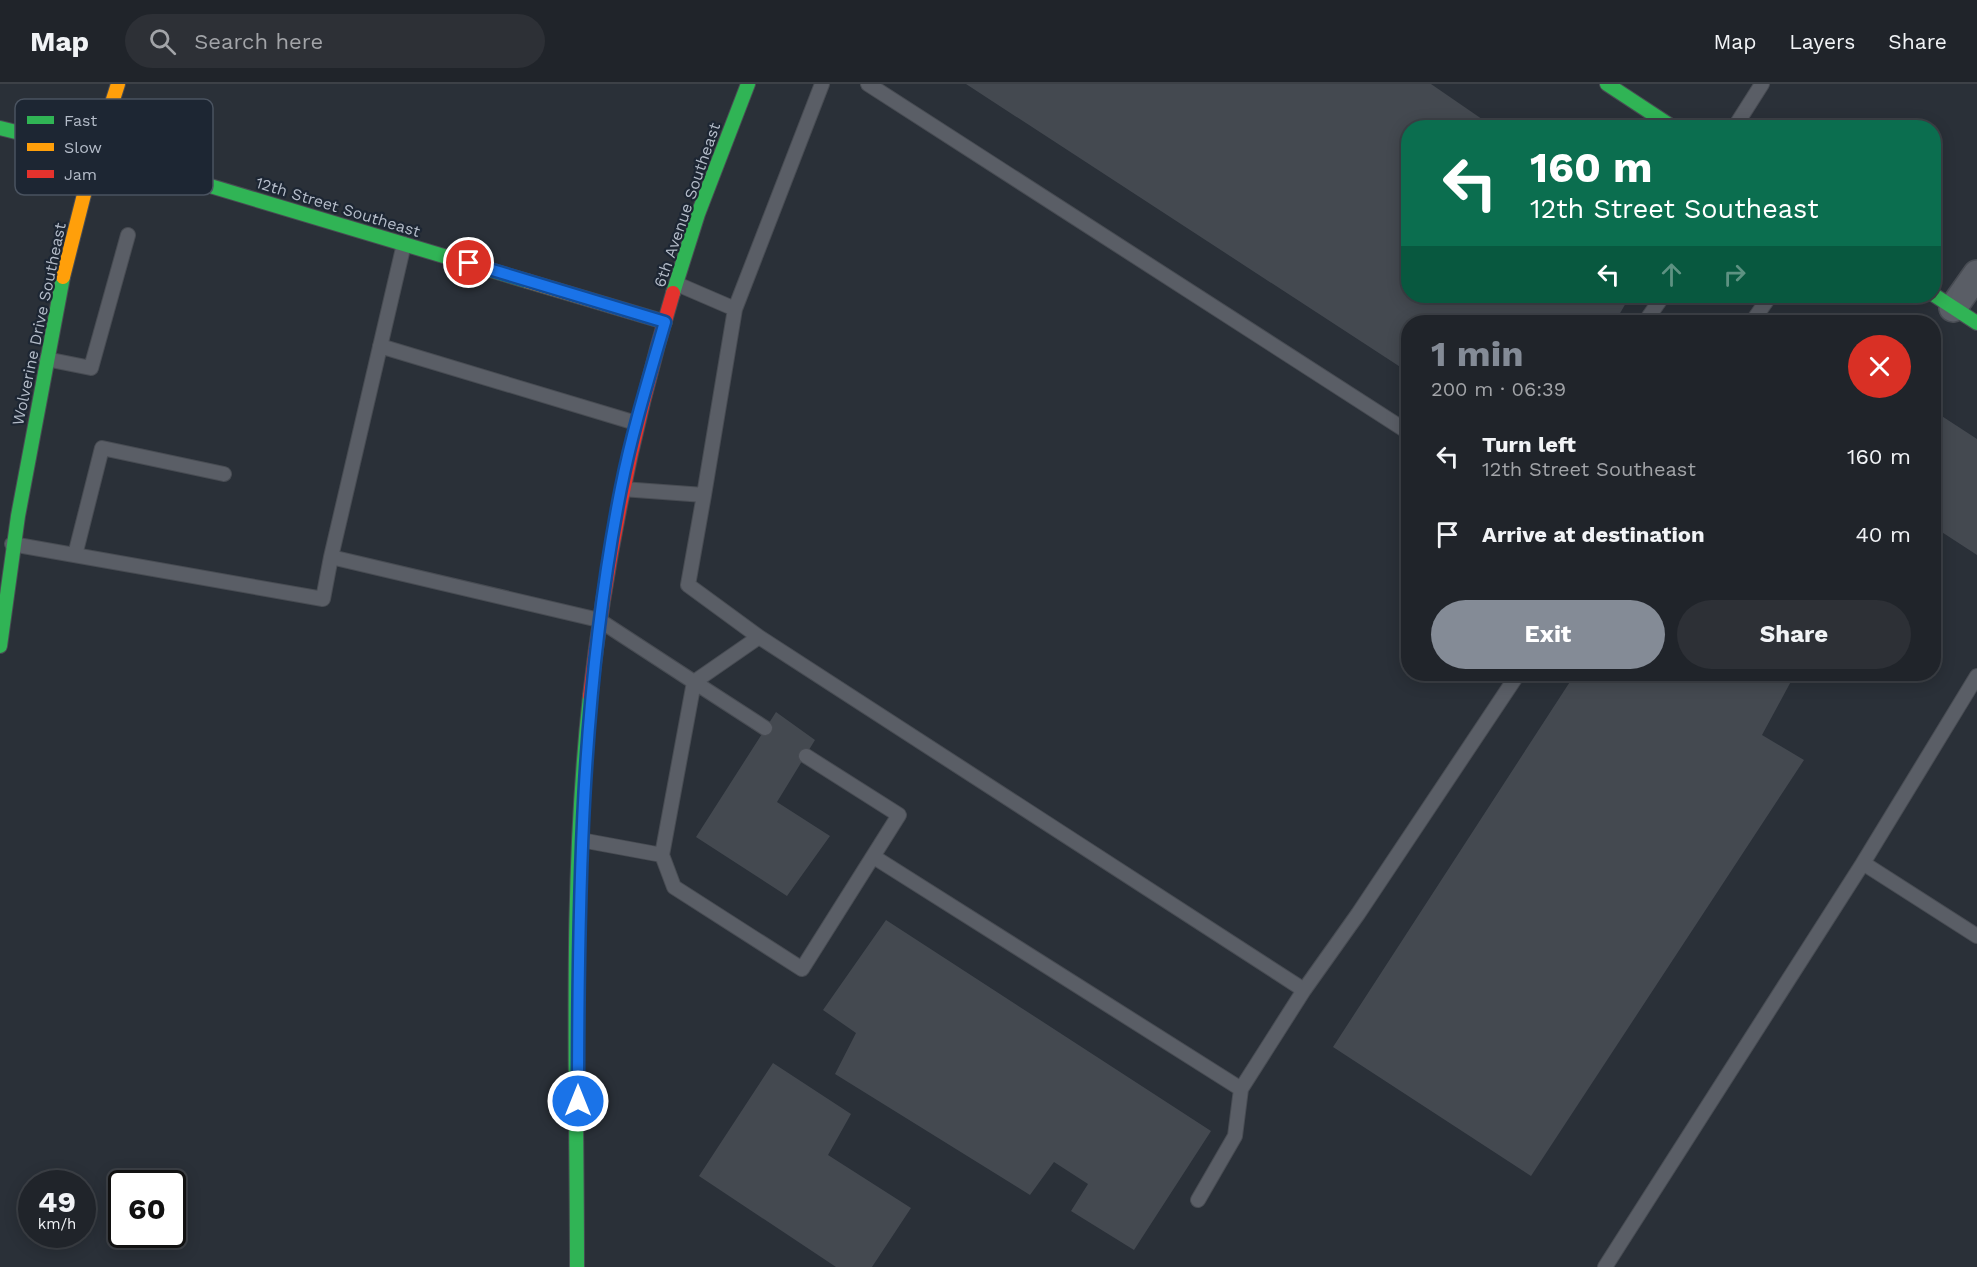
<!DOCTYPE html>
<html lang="en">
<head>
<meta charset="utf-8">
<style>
  body { margin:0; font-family:"Work Sans",sans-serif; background:#2d3036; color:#f1f3f6; height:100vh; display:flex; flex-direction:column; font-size:22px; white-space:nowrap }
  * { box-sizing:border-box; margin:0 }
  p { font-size:20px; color:#a2a4a8 }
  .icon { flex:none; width:33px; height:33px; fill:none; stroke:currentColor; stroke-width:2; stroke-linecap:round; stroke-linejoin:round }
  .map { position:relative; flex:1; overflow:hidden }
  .sheet { position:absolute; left:1401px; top:231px; width:540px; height:366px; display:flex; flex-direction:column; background:#20242a; border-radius:24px; box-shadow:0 3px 15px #0003,0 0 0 2px #3d4147 }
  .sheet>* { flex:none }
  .banner { position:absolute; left:1401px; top:36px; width:540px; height:183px; border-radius:24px; box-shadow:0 3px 15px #0003,0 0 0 2px #3d4147; background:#0b6e4f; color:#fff; overflow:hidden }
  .speed { position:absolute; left:18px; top:1086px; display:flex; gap:12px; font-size:30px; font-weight:700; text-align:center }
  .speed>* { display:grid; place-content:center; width:78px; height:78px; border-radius:50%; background:#20242a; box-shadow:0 3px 15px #0003,0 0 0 2px #3d4147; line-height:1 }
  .speed small { font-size:15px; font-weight:400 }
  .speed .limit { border:3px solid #111; border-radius:9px; background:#fff; color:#111 }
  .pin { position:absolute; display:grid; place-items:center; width:51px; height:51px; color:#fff; margin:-26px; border:3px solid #fff; border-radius:50%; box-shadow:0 2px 6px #0007 }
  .me { position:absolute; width:66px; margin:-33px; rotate:0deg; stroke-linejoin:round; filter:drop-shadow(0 0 4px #0008) }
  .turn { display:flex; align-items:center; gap:21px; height:126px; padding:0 30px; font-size:27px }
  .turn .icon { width:78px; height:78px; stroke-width:2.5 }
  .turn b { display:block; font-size:42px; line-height:51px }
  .lanes { display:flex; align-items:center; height:57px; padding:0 30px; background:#0003; justify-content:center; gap:30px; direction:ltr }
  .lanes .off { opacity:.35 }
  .round { display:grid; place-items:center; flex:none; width:63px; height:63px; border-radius:32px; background:#2d3036 }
  .head { display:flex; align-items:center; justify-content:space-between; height:102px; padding:0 30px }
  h1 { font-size:36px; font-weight:700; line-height:45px; color:#848b96 }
  .button { display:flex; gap:12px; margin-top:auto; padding:12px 30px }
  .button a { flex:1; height:69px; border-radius:36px; background:#848b96; color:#fff; font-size:24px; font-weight:700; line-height:69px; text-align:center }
  .button a+a { background:#2d3036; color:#f1f3f6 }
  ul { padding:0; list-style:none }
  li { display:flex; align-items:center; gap:18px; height:78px; padding:0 30px }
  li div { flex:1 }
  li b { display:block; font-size:22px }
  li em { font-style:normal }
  header { display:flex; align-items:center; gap:36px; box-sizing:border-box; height:84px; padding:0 30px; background:#20242a; border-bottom:2px solid #3d4147 }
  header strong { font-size:28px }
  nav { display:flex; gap:33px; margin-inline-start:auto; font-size:21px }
  .search { width:420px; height:54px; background:#2d3036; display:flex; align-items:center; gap:15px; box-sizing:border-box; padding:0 21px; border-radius:33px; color:#a2a4a8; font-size:22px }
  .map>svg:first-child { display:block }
</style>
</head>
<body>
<header>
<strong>Map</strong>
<div class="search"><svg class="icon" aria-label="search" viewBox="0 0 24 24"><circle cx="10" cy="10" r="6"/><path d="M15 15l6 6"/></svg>Search here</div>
<nav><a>Map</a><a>Layers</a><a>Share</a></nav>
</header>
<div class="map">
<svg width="1977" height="1183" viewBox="0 0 1977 1183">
  <rect width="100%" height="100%" fill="#2a3038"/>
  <!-- building -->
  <path fill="#444950" d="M966,0H1431L1495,44H1408V212H1630L1615,238H1408V288Z
    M1934,327L1977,355V471L1934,443Z
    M1575,590H1795L1762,651L1804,676L1531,1092L1333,963Z
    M776,628L815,656L777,718L830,752L787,812L696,753Z
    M886,836L1211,1047L1134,1166L1071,1127L1088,1100L1054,1078L1030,1111L835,990L856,949L823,926Z
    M773,979L851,1030L828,1071L911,1124L872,1183H836L699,1092Z"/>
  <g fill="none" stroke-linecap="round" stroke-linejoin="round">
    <defs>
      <path id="lane" d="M868,0L1408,348
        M1734,44L1762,0
        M404,160L331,473L599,536L694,598L662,771L581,756
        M677,200L735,225L822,0
        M1645,238L1663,212
        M1752,238L1770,212
        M380,262L636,339
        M46,275L91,284L128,151
        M622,405L704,411L735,225
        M704,411L688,501L759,553
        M12,460L323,515L331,473
        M75,471L102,364L224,390
        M1977,592L1863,779L1977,852
        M765,644L694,598L759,553L1304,906L1358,830L1518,590
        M662,771L674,803L802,885L899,731L806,672
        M874,773L1241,1005L1304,906
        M1198,1116L1235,1052L1241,1005
        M1605,1183L1863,779"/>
      <path id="street" d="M1953,224L1977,190"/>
      <path id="fast" d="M1607,0L1674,44
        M0,44L97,68L527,197
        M673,209L698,130L748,0
        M1934,211L1977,239
        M0,562L18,432L63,193
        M577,1183C577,993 569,801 590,612"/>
      <path id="slow" d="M63,193L90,87L118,0
        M527,197L665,238"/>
      <path id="jam" d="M590,612C606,475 633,342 673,209"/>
    </defs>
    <!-- lane casing -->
    <use href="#lane" stroke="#484c53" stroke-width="16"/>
    <!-- street casing -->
    <use href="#street" stroke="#484c53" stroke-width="30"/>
    <!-- fast casing -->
    <use href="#fast" stroke="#484c53" stroke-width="16"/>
    <!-- slow casing -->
    <use href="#slow" stroke="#484c53" stroke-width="16"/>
    <!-- jam casing -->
    <use href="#jam" stroke="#484c53" stroke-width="16"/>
    <!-- lane -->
    <use href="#lane" stroke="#5a5e66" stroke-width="14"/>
    <!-- street -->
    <use href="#street" stroke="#5a5e66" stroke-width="27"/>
    <!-- fast -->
    <use href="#fast" stroke="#30b455" stroke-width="14"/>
    <!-- slow -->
    <use href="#slow" stroke="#ff9f0a" stroke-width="14"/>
    <!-- jam -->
    <use href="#jam" stroke="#e5322d" stroke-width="14"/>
  </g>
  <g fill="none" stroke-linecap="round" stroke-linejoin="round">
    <defs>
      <path id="route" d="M469,179L665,238C649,293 632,348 621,404C581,606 578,811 578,1017"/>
    </defs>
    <!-- route casing -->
    <use href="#route" stroke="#114b97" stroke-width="15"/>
    <!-- route -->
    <use href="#route" stroke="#1a73e8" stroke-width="10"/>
  </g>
  <g text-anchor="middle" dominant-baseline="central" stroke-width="4.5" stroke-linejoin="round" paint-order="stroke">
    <!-- street labels -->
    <g font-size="16" fill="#b4bcc9" stroke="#1d2633">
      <text transform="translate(687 121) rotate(-71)">6th Avenue Southeast</text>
      <text transform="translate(338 123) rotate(17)">12th Street Southeast</text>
      <text transform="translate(39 240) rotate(-78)">Wolverine Drive Southeast</text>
    </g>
  </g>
  <!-- legend -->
  <rect x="15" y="15" width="198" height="96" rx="9" fill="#1d2633" stroke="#4a5360" stroke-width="1.5"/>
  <rect x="27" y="32" width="27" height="8" fill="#30b455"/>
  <rect x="27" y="59" width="27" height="8" fill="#ff9f0a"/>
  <rect x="27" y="86" width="27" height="8" fill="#e5322d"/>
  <g font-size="16" fill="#b4bcc9">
    <text x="64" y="42">Fast</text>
    <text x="64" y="69">Slow</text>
    <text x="64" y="96">Jam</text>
  </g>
</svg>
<div class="speed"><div>49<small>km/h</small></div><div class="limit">60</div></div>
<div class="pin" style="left:469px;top:179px;background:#d93025"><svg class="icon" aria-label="arrive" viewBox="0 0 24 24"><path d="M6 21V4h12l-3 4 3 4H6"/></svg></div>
<svg class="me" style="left:578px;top:1017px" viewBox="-20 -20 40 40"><circle r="17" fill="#1a73e8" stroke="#fff" stroke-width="3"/><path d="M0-11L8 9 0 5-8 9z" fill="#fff"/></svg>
<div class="banner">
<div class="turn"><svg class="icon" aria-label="left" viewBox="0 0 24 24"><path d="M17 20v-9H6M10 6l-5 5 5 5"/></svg><div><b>160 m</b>12th Street Southeast</div></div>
<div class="lanes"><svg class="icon" aria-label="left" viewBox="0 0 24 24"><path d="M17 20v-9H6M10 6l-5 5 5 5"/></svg><svg class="icon off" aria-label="ahead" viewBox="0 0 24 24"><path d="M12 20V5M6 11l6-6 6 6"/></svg><svg class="icon off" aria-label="right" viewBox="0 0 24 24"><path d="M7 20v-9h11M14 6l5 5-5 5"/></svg></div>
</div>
<section class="sheet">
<div class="head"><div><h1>1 min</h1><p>200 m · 06:39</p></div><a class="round" style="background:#d93025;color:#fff"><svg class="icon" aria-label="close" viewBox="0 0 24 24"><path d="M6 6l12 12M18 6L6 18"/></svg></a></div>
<ul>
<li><svg class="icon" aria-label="left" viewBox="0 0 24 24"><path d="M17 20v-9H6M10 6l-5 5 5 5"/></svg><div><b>Turn left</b><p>12th Street Southeast</p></div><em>160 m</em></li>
<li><svg class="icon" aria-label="arrive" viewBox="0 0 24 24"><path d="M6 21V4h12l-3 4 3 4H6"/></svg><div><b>Arrive at destination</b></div><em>40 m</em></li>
</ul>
<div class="button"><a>Exit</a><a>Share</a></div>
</section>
</div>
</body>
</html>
